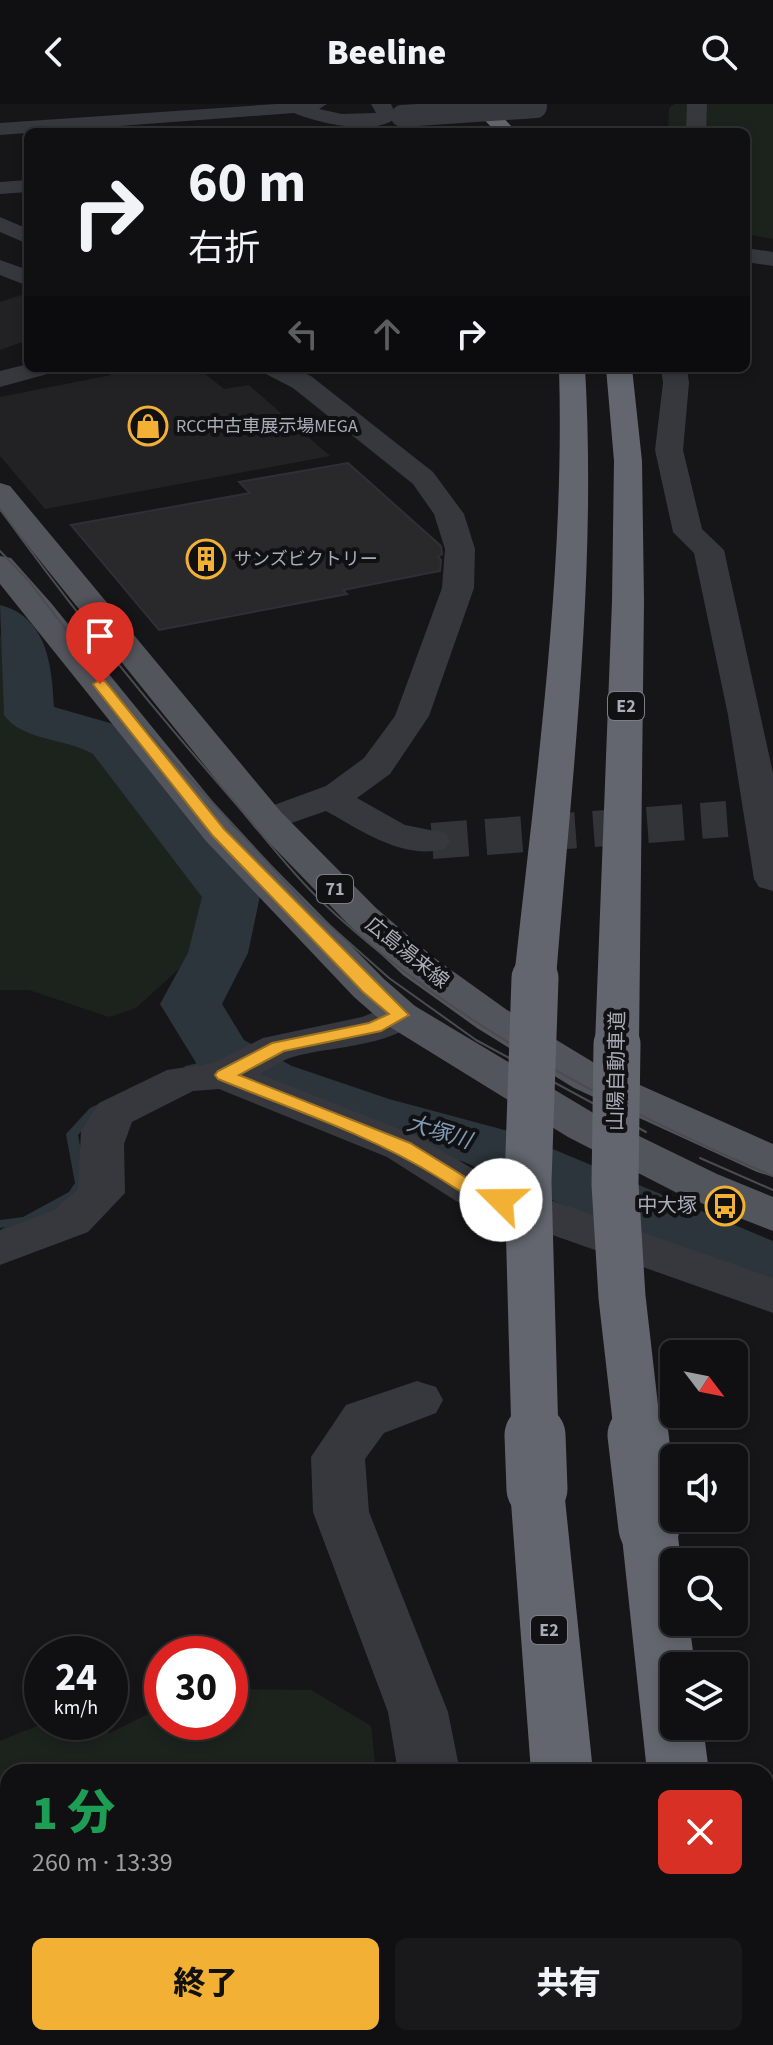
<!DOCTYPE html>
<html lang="ja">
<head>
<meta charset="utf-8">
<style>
  body { margin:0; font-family:"Source Sans 3","Noto Sans JP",sans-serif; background:#19191b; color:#f1f3f6; height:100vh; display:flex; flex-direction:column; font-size:30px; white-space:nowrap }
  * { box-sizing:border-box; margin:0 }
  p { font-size:26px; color:#9c9d9f }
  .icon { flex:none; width:44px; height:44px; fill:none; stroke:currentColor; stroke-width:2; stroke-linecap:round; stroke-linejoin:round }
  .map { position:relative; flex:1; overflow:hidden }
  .sheet { position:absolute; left:0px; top:1660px; width:774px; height:282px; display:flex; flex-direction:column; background:#101012; border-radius:24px 24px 0 0; box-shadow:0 4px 12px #0003,0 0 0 2px #303032 }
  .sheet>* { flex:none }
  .guide { position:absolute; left:24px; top:24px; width:726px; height:244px; border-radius:12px; box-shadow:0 4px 12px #0003,0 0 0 2px #303032; background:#101012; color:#f1f3f6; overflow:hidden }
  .needle { width:52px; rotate:122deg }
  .controls { position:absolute; left:660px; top:1236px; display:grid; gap:16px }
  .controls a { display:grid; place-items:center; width:88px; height:88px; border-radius:12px; background:#101012; box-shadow:0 4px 12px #0003,0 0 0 2px #303032; font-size:40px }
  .speed { position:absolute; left:24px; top:1532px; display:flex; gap:16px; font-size:40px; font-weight:700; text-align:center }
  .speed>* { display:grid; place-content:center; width:104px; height:104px; border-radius:50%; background:#101012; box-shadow:0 4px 12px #0003,0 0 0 2px #303032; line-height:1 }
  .speed small { font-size:20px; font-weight:400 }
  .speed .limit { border:12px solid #d22; background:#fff; color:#111 }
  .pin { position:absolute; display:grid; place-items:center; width:68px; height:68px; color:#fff; margin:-82px -34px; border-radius:50% 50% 50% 0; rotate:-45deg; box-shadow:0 0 8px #0007 }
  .pin .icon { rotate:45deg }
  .me { position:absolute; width:88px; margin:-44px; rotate:292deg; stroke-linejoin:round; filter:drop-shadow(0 0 6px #0008) }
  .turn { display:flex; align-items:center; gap:28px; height:168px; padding:0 32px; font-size:36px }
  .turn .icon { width:104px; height:104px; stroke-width:2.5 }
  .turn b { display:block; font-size:56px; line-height:68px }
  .lanes { display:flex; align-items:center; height:76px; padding:0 32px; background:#0003; justify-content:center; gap:40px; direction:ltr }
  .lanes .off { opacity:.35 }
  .round { display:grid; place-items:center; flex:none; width:84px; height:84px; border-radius:12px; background:#19191b }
  .overview { display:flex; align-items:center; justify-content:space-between; height:136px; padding:0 32px }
  h1 { font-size:48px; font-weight:800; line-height:60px; color:#1e9e55 }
  .action { display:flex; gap:16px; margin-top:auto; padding:16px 32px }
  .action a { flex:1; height:92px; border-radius:12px; background:#f2b134; color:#111; font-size:32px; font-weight:800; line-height:92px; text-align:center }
  .action a+a { background:#19191b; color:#f1f3f6 }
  header { display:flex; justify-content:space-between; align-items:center; height:104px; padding:0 32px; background:#101012; font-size:36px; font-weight:800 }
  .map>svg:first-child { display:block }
</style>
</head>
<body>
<header><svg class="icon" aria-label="back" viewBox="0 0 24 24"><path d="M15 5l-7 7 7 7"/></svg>Beeline<svg class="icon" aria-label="search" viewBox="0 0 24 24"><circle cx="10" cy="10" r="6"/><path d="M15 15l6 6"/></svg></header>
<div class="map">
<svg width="773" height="1941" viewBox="0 0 773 1941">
  <rect width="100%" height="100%" fill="#161618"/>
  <!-- built -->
  <path fill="#222225" d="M28,189V236L0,246V198Z
    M108,264H198L224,285L249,281L330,352L45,405L0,352V293L111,271Z"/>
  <!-- green -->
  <path fill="#1c231d" d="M674,0H773V135L746,130V28H668L669,4Z
    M0,531L12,543L22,619L101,641L165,722L213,810L192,853L136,904L109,913L29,886H0Z
    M230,1585L311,1586L371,1622L376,1668H8V1934H423L425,1941H0V1637C45,1618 63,1609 110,1629L162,1603V1618H230Z"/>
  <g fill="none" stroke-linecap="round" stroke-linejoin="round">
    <!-- stream -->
    <path fill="#2c353c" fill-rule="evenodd" d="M230,952L234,953L235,955L234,957L189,967L184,964L185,962Z
      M107,996L113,999L98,1008L78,1031L87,1079L77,1094L0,1135V1126L5,1123L0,1124V1116L23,1113L69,1088L75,1079L66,1030L90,1004Z"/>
    <!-- river -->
    <path fill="#2c353c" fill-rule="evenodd" d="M0,501C47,513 52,561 54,603L110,619L129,628L260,792L248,849L222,900L244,936L292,962L389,995L512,1028L773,1137V1188L748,1181L464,1058L343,1023L246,990L198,962L160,900L188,849L202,793L93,650C66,634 22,637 4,611Z"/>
  </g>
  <!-- building -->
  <path fill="#29292c" stroke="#303034" stroke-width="2" d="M348,359L441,442L442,450L438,453L441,456L440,467L343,486L347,490L159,526L71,421L250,389L239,378Z"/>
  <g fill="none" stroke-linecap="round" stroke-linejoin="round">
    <!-- minor-tunnel -->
    <path stroke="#333438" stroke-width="36" stroke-dasharray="36 18" stroke-linecap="butt" d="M432,737L727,715"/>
    <!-- minor -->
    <path fill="#37383d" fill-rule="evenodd" d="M276,0H327L319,5L342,10L376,9L371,0H391L397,13C376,33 318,19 294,9L0,31V19Z
      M687,0H707L706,28H686Z
      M28,76V88L0,90V78Z
      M0,113L28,125V140L0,128Z
      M746,144L773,148V162L746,158Z
      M0,156L28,166V182L0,171Z
      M28,260V264H55L51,269L0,283V267Z
      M260,264H294L311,272L433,368L464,410L475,445L474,484L429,612L390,670L357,694L405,721L445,729L451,737L445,745C403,756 362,727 326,707L268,727L255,724L249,716L255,708L326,682L364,654L395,612L442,484L445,445L434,410L413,380L293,284L264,269Z
      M661,264H687L689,279L683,346L702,425L724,446L773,669V787L759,783L754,775L728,611L694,449L673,428L655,346L663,279Z
      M400,898L415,902L421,911C399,943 329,942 293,953C282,956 271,964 260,970L419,1033L490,1075L773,1174V1209L456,1097L387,1053L219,985L193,987L132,1018L124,1040L125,1089L88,1128L0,1161V1127L54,1106L78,1085L81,1027L99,999L167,966L214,959L263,934L362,913Z
      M417,1277L436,1283L443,1296L436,1309L384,1329L365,1355L369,1408L448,1608L460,1668H398L388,1608L313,1408L311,1353L346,1301Z
      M442,1934H510L511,1941H443Z"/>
    <!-- major -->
    <path fill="#53555c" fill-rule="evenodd" d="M0,379L10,382L281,708L376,804L433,853L507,906L606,966L773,1040V1073L757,1068L574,984L477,924L403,871L348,820L255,724L0,407Z
      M0,452L11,454L51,499L232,721L384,875L415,902L600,1013L717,1070L773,1093V1127L683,1092L568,1033L385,920L354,893L206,737L0,480Z"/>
    <!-- highway -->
    <path fill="#63666e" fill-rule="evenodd" d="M469,0H490L517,28H496Z
      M559,264H585C597,468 572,671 556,874L550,883L535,886L520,883L514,874C536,671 565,468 559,264Z
      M606,264H632L642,357L644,497L639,940L632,949L617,953L602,949L595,940L612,497L614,357Z
      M537,1365L556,1371L564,1385L593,1668H531L510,1385L518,1371Z
      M649,1403L669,1409L677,1424L681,1458H674V1518H689L695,1562H674V1622H703L709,1668H647L621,1424L629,1409Z
      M559,1934H627L628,1941H560Z
      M686,1934H754L755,1941H687Z"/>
    <!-- tram -->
    <path stroke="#4a4c52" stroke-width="2" d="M0,405C72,505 149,600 230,693C260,727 288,766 321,797C450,919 612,1003 773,1072
      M0,447L28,476L130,609L309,803L389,874L476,936L646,1028
      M700,1054L773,1086"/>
    <!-- minor-bridge -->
    <path stroke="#37383d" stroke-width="22" d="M402,12L536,3"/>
    <!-- highway-bridge-far1 -->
    <path stroke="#63666e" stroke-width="47" d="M535,874L528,1078L535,1333
      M617,940L615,1080L622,1193L638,1333"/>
    <!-- highway-bridge -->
    <path stroke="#63666e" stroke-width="61" d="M535,1331L537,1385
      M638,1331L649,1424"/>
  </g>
  <!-- route -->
  <path fill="#f2b134" stroke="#9d7322" stroke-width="2" d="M100,576L105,577L224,725L409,911L381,927L284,947L239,971L410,1039L480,1082L508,1092L511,1096L508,1100C485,1107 454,1083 436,1072C368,1030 291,1005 218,975L215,971L218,967L272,939L369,919L389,910L363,888L213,732L95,583L93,580Z"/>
  <!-- icons -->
  <defs>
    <symbol id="shop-ring" viewBox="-11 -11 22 22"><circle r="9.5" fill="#111113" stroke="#f2b134" stroke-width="1.5"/><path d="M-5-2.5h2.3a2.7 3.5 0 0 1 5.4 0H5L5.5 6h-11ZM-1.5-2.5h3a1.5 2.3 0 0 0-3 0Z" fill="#f2b134"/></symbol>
    <symbol id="building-ring" viewBox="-11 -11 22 22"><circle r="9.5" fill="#111113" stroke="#f2b134" stroke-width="1.5"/><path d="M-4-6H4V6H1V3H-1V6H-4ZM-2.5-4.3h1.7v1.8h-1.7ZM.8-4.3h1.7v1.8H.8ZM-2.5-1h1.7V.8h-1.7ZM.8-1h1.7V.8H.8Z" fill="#f2b134"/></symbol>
    <symbol id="bus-ring" viewBox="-11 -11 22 22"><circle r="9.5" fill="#111113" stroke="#f2b134" stroke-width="1.5"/><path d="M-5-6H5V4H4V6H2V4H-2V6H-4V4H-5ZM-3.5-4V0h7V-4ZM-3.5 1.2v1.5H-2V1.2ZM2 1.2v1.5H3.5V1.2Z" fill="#f2b134"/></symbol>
  </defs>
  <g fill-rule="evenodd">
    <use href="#shop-ring" x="126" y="300" width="44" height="44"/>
    <use href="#building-ring" x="184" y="433" width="44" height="44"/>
    <use href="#bus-ring" x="703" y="1080" width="44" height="44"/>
  </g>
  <g text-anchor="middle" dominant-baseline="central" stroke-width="8" stroke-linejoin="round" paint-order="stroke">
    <!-- far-poi labels -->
    <g font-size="18" fill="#a8adb8" stroke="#111113" text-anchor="start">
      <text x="176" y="322">RCC中古車展示場MEGA</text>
      <text x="234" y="455">サンズビクトリー</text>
    </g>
    <!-- shield labels -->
    <g fill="#111113" stroke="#7b7e86" stroke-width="2">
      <rect x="608" y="588" width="36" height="28" rx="6"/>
      <rect x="317" y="771" width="36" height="28" rx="6"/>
      <rect x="531" y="1512" width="36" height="28" rx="6"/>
    </g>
    <g font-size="18" font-weight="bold" fill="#a8adb8">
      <text x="626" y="602">E2</text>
      <text x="335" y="785">71</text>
      <text x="549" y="1526">E2</text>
    </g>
    <!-- street labels -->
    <g font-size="20" fill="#a8adb8" stroke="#111113">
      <text transform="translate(407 849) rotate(39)">広島湯来線</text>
      <text transform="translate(617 967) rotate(-89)">山陽自動車道</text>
    </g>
    <!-- poi labels -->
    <g font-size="20" fill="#a8adb8" stroke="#111113" text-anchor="end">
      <text x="697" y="1102">中大塚</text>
    </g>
    <!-- water labels -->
    <g font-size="22" font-style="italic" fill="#7f9bb3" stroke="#111113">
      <text transform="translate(439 1028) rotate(17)">大塚川</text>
    </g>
  </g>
</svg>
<div class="controls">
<a><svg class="needle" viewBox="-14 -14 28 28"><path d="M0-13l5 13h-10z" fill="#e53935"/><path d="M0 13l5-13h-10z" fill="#9c9d9f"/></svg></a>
<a><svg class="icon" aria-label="sound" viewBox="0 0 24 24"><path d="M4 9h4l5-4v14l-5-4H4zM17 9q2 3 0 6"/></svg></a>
<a><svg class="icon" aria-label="search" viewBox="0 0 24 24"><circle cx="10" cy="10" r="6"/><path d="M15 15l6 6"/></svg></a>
<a><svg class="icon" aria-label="layers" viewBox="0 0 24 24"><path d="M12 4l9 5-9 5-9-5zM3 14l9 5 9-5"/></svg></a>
</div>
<div class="speed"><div>24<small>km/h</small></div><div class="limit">30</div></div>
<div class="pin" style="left:100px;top:580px;background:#d93025"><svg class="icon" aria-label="arrive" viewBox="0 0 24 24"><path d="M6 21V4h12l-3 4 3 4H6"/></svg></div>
<svg class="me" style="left:501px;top:1096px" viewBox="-20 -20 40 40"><circle r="19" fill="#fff"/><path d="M0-13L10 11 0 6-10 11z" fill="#f2b134"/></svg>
<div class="guide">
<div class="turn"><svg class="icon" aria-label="right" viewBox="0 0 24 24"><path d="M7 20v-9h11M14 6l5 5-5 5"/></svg><div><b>60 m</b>右折</div></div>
<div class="lanes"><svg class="icon off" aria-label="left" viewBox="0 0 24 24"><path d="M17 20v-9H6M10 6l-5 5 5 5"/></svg><svg class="icon off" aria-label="ahead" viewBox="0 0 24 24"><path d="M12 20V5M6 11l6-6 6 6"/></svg><svg class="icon" aria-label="right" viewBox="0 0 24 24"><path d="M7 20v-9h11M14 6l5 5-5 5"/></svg></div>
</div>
<section class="sheet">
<div class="overview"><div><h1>1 分</h1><p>260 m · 13:39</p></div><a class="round" style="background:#d93025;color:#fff"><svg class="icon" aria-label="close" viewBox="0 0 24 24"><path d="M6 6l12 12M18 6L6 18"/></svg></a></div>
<div class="action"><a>終了</a><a>共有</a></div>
</section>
</div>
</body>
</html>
